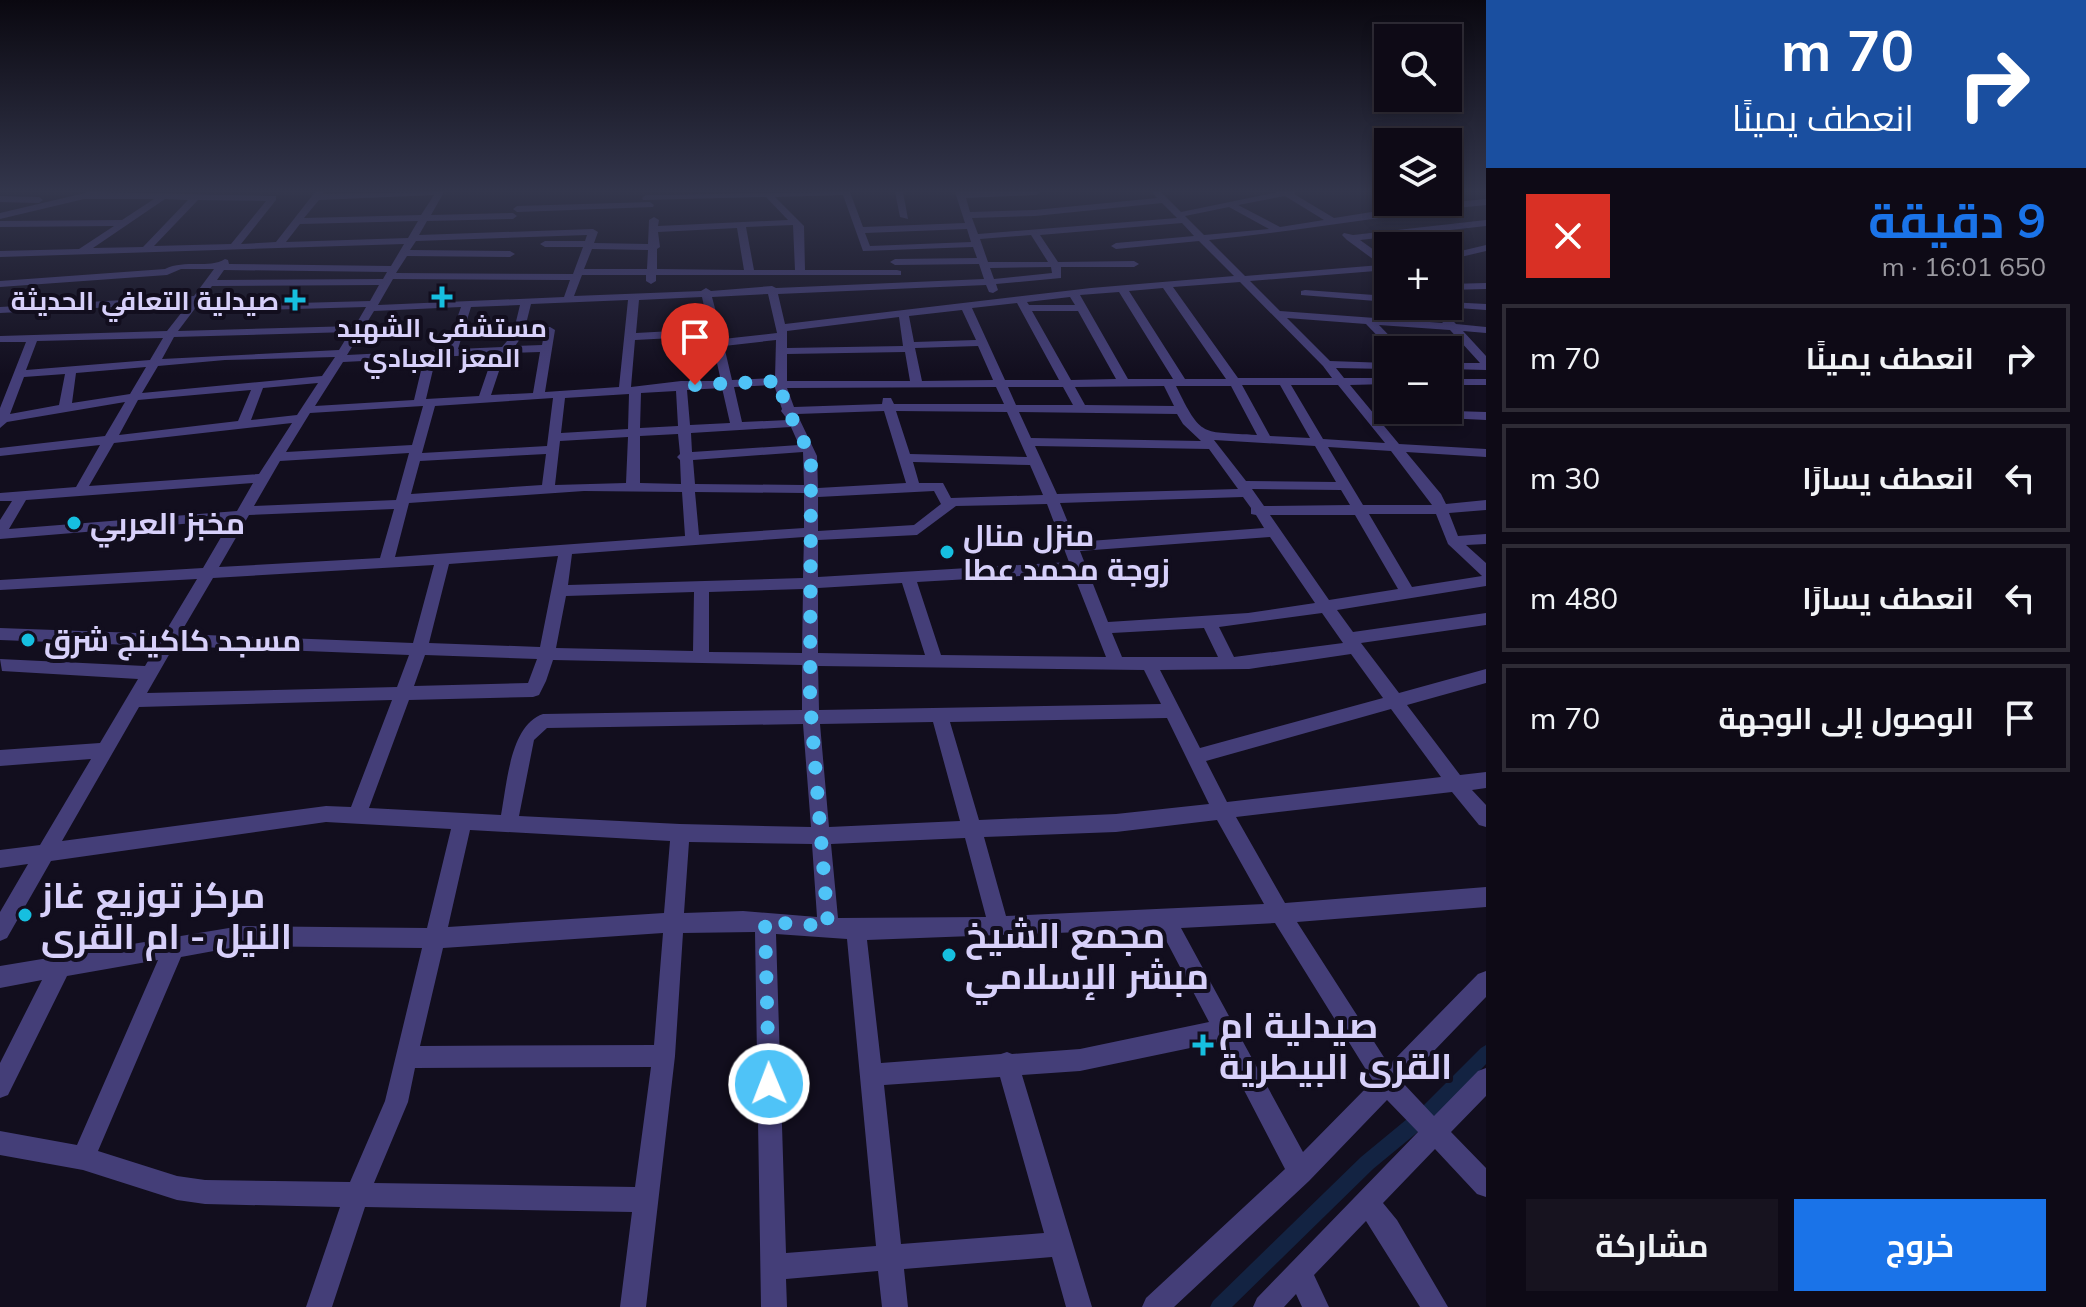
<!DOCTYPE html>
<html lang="ar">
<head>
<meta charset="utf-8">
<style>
  body { margin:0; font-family:Mulish,Cairo,sans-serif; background:#17131f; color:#f1f3f6; direction:rtl; height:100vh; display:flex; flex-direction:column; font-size:30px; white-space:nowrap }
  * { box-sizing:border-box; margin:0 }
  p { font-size:26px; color:#9b9aa1 }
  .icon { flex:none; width:44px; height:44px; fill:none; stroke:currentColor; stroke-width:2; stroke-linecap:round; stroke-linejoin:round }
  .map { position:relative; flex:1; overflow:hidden; direction:ltr }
  .details { display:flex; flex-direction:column; background:#0e0a16; width:600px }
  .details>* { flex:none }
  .hud { background:#1a4fa0; color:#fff; overflow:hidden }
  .fabs { position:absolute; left:1374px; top:24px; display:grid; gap:16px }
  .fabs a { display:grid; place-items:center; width:88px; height:88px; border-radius:0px; background:#0e0a16; box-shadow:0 4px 12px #0003,0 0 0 2px #2e2b35; font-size:40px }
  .pin { position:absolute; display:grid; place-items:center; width:68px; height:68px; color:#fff; margin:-82px -34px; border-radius:50% 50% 50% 0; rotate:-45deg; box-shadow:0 0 8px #0007 }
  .pin .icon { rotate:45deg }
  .me { position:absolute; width:88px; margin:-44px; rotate:359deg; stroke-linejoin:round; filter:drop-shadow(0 0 6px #0008) }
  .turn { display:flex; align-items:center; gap:28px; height:168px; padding:0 40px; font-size:36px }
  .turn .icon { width:104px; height:104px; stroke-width:2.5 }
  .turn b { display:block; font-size:56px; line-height:68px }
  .round { display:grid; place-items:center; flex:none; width:84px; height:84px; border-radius:0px; background:#17131f }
  .headline { display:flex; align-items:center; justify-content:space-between; height:136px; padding:0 40px }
  h1 { font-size:48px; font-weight:700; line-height:60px; color:#1a73e8 }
  .cta { display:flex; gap:16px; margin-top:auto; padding:16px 40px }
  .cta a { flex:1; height:92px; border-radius:0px; background:#1a73e8; color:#fff; font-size:32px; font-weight:700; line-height:92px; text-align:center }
  .cta a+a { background:#17131f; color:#f1f3f6 }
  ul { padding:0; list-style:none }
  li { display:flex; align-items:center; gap:24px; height:108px; margin:0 16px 12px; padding:0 24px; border:4px solid #2e2b35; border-radius:0px }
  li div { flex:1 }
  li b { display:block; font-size:30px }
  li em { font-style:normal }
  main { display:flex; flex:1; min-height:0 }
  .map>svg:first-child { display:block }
</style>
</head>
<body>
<main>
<section class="details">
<div class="hud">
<div class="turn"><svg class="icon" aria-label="right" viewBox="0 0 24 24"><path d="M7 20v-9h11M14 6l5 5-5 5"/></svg><div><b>70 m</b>انعطف يمينًا</div></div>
</div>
<div class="headline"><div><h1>9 دقيقة</h1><p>650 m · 16:01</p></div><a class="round" style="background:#d93025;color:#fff"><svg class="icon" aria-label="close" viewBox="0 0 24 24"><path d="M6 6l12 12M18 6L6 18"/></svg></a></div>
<ul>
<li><svg class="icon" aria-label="right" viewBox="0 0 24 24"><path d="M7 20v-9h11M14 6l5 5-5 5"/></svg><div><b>انعطف يمينًا</b></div><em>70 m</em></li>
<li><svg class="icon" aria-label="left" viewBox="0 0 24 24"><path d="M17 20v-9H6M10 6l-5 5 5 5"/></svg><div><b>انعطف يسارًا</b></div><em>30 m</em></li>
<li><svg class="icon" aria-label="left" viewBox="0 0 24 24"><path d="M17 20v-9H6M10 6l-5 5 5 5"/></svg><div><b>انعطف يسارًا</b></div><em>480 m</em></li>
<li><svg class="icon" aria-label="arrive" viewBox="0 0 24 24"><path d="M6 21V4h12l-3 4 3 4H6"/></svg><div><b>الوصول إلى الوجهة</b></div><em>70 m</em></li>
</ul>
<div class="cta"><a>خروج</a><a>مشاركة</a></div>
</section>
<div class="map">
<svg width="1486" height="1307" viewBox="0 0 1486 1307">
  <rect width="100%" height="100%" fill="#120e1e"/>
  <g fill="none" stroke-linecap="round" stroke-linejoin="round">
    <!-- canal -->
    <path fill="#132342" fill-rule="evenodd" d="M1486,1045V1064L1436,1117L1373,1169L1232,1307H1210L1213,1301L1361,1157L1424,1105L1481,1048Z"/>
    <!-- minor -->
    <path fill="#443e78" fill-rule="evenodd" d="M89,192L276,196V200L241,244L276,242L315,192H324L323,194L444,192L431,215L513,213L517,216L513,219L427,221L419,235L593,229L598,232L594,243L648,244L649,220L654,217L659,220L658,226L788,220L766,197L643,200L642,198L646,195L850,192L863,227L965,223L955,192H1040L1036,195L966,198L970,212L1035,210L1157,198L1152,192H1161L1181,212L1278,192H1295L1294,194L1334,218L1403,207L1486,199V205C1393,214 1302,231 1209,240L1245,276L1381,265L1347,240L1342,235L1344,233L1353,235L1486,220V226L1360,240L1388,260V270L1250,281L1280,311L1443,323L1428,306H1439L1456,324L1486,327V333L1463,331L1486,356V370L1448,369V363H1480L1450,330L1379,325L1403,350H1391L1366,324L1287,318L1330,361L1388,363V369L1336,368L1344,378H1388V384L1350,385L1399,444L1486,449V457L1406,452L1441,494L1446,504L1486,500V510L1449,513L1458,536L1486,534V544L1466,545L1486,563V586L1337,610L1353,632L1486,613V625L1361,643L1399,693L1486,669V683L1407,705L1460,775L1486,772V788L1472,790L1486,805V827L1479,825L1452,792L1236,817L1285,903L1486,887V907L1297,922L1389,1065L1478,974L1486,971V997L1403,1083L1434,1116L1478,1071L1486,1068V1096L1451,1132L1486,1168V1197L1477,1194L1435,1149L1383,1203L1397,1220L1448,1307H1420L1366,1221L1314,1275L1329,1307H1302L1296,1294L1284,1307H1253L1257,1298L1418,1132L1387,1100L1309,1181L1174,1307H1142L1146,1298L1285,1169L1219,1042L1080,1071L1022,1075L1092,1307H1066L1052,1257L904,1269L908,1307H882L878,1271L786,1279L787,1307H761L755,932L683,933L675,1056L646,1307H620L632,1212L365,1207L332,1307H306L340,1207L205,1204L177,1200L83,1170L0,1155V1131L77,1145L158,960L67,976L8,1095L0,1098V1063L42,980L0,988V966L241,926L427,928L451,829L326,822L51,861L7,938L0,941V912L28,864L0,868V850L40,845L91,759L0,766V750L100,743L138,679L2,671L0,659L145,666L157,646L0,640V628L164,634L197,579L0,590V580L203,568L231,520L0,539V520L12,501H0V493L76,487L100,445L0,456V448L105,436L125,402L7,422L0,428V408L26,342H0V336L167,331L189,303L0,313V307L194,296L214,269H181L167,275L0,287V281L165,269C185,259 209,269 225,259L228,260L229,264L391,266L404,244L0,257V251L79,249L114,226L0,227V221L122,220L154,199H84L0,219V213ZM434,195L421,215L304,218L319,200ZM843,195L863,251L973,247L977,258L895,259L890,262L895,265L979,264L984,279L776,288L772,286L711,291L706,288L701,291L574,296L582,275H646V281L651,284L656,281V275H901V271L897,270H805L804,226L775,197ZM1285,196L1324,220L1280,227L1238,205ZM165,199L188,200L143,247L93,248ZM198,200L266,201L231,244L154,246ZM1162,203L1177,218L978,234L972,218L1035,216ZM1229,207L1269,229L1204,235L1185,216ZM418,221L408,238L286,242L300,224ZM1182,223L1194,236L1116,243L1111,246L1116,249L1199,241L1234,276L1091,288L785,324L778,294L986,285L989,292L993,293L998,290L996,284L1061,278V267H1134L1139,264L1134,261L1058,262L1040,235ZM793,225L795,270H754L746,227ZM737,228L744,270L657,269V249L660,247L658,232ZM967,229L971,242L870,246L865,233ZM587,235L585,241H545L540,244L545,247H583L573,274L396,273L407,256L510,257L515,254L510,251L410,250L416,241ZM1031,235L1048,262H988L980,239ZM592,249L648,250L647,269H584ZM1051,267L1052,273L994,279L990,268ZM224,270L387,272L383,279L217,280ZM393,279L570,280L564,297L378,305ZM1240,282L1323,366L1332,378H1238L1173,287ZM379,285L370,301L261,304L256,307L261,310L366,307L355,326L178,331L212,286ZM1163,288L1226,379H1185L1129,291ZM1119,292L1173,379H1128L1080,295ZM768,294L777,333L723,339L712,297ZM702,297L709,329L636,333L639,300ZM1070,297L1075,305H1029L1027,302ZM628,300L619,387L545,392L555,330L550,327L525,328L531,304ZM1017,303L1059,380H1005L972,308ZM520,305L513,334L502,347L458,349L471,307ZM461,307L446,350L347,355L374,311ZM962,310L976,340L914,342L909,316ZM1032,311H1078L1116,379L1071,380ZM899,317L903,346L787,348V331ZM350,332L339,350L162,359L174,337ZM544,334L542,345L515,346L523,335ZM711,336L721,381H681L631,387L635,340ZM163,338L150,360L26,370L37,341ZM776,340L775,378L732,380L724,346ZM978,346L993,380L922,381L915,348ZM540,352L533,393L491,395L502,362L509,353ZM905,352L910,381H787V354ZM497,354L491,361L479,396L426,399L436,357ZM335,357L322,376L142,393L158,366L225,360ZM424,358L414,400L315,406L343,362ZM146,367L130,394L72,403L76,373ZM65,374L59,405L10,414L24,377ZM318,383L297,415L251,420L263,388ZM774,385L782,409L781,411L788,420L742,422L734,387ZM1242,385H1280L1310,438L1270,436ZM1291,385H1338L1385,443L1323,439ZM1164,386L1174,406L1085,405L1075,387ZM1176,386H1231L1257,435C1201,431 1202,439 1176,386ZM996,387L1004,404H894L891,398H883L882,404L794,407L787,388ZM1008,387H1063L1073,405H1016ZM722,388L730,423L690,425L687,390ZM251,390L238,421L119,435L138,400ZM676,391L678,426L640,428L641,393ZM629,394L628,429L561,433L565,398ZM553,398L547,446L422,453L435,406ZM423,406L412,445L286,452L310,413ZM884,411L906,483L818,488L817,456L797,414ZM896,411L1007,412L1027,457L910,454ZM1019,412L1177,414L1183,424L1201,441L1031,438ZM292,423L259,474L89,486L114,443ZM791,427L799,445L692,452L691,433ZM678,434L680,454L677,457L680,460L681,484L640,483V436ZM628,437L626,483L555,485L560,441ZM1214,440L1315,446L1336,482L1246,481ZM1035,446L1209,449L1238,489L1057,494ZM1328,447L1391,451L1432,505H1363ZM803,452L804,485L695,484L693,460ZM409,453L396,500L254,506L280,461ZM546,454L542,485L411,494L420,461ZM913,462L1030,465L1043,495L951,498L943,483H919ZM253,483L237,511L9,529L26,500ZM1252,489L1341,490L1350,505L1264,506ZM584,491L682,492L685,536L395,557L409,503ZM934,491L941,504L914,525L818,531V497ZM695,492L804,493V528L699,535ZM1243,497L1251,508V514L1256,515L1264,528L1076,542L1060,503ZM1047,504L1069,562L818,577V540L917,535L956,506ZM394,509L380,558L219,567L249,515ZM1369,514H1436L1448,544L1482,576L1412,587ZM1270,515H1355L1398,589L1329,600ZM804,537L803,578L568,585L572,554ZM1270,537L1315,603L1248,613L1108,622L1080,551ZM558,556L540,647L429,643L449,564ZM434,565L413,643L180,634L213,578ZM1073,573L1106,657L941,655L917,582ZM902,583L925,655L818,653V588ZM803,589L802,653L709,652V592ZM694,592L693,651L556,648L566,596ZM1322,613L1343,643L1234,657L1219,627ZM1204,628L1218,657H1122L1112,633ZM174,646L409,655L397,687L147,693ZM1351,654L1383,698L1200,748L1160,670L1249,669ZM425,655L537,659L528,683L414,686ZM553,660L802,665V710L543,714C510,725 507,784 501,815L369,808L409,700L533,697L539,695L546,681ZM818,666L1144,670L1161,704L819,710ZM392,700L351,807L326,806L62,841L139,707ZM1391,709L1441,777L1227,802L1206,761ZM1167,718L1209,804L1116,814L979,820L950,722ZM933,722L960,821L829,827L820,724ZM803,724L811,827L680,824L519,816L534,740L547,728ZM1217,820L1264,904L1006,916L984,837L1116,832ZM470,830L670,841L664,913L448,927ZM965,838L986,917L838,918L831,844ZM689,842L812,844L817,917L743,911L684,913ZM1275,923L1373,1081L1303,1152L1181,928ZM1160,929L1209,1022L1080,1049L1012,1054L1007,1052L1001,1054L881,1063L867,940ZM663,933L654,1045L420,1046L443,948ZM776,934L847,939L876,1246L786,1253ZM241,946L422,948L385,1101L350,1182L205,1180L177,1176L98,1151L181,957ZM651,1067L635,1187L374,1183L408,1102L415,1068ZM1000,1077L1044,1233L901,1244L884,1085Z
      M895,192H903L908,219L900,217Z
      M0,196L39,197L43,200L39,203L0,202Z
      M650,202L654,205L653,207L517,212L513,209L517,206Z
      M1486,245V251L1448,260V254Z
      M1486,283V289L1448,290V284Z
      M1305,290L1388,296V302L1301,295V291Z
      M1448,302L1486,304V310L1444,307L1448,306Z
      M1448,379H1486V385H1448Z
      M1421,410L1486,412V420L1424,417L1418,413Z"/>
  </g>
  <!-- sky -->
  <linearGradient id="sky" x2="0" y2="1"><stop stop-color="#0a0810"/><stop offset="0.51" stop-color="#33364c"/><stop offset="1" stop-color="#33364c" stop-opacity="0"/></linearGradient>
  <rect width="1486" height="375" fill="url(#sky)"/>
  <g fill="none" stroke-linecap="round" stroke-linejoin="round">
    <!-- route -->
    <path stroke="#4fc3f7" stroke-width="14" stroke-dasharray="0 25.2" d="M695,385L780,381L784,403L811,456L810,701L828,926L765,922L769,1084"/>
  </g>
  <!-- markers -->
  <g fill="#16bfe0" stroke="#120e1e" stroke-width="3">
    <path d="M438 285h8v8h8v8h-8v8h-8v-8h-8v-8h8z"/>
    <path d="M291 288h8v8h8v8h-8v8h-8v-8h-8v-8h8z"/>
    <circle cx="74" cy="523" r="8"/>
    <circle cx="947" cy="552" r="8"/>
    <circle cx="28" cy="640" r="8"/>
    <circle cx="25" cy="915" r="8"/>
    <circle cx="949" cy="955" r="8"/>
    <path d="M1199 1033h8v8h8v8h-8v8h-8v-8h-8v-8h8z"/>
  </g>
  <g text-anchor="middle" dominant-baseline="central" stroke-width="8" stroke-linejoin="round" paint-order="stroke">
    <!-- far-poi labels -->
    <g font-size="26" font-weight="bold" fill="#d7d0fa" stroke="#120e1e" text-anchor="end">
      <text x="279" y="300">صيدلية التعافي الحديثة</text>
      <text x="442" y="327" text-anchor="middle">مستشفى الشهيد<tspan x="442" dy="30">المعز العبادي</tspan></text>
    </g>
    <!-- poi labels -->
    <g font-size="30" font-weight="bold" fill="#d7d0fa" stroke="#120e1e" text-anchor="start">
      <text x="90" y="523">مخبز العربي</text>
      <text x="963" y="535">منزل منال<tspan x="963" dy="34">زوجة محمد عطا</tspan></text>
      <text x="44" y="640">مسجد كاكينج شرق</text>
    </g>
    <!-- near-poi labels -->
    <g font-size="36" font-weight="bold" fill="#d7d0fa" stroke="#120e1e" text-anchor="start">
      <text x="41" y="894">مركز توزيع غاز<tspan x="41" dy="41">النيل - ام القرى</tspan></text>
      <text x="965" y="934">مجمع الشيخ<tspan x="965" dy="41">مبشر الإسلامي</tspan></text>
      <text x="1219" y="1024">صيدلية ام<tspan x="1219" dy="41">القرى البيطرية</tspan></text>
    </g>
  </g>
</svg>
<div class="fabs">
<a><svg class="icon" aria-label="search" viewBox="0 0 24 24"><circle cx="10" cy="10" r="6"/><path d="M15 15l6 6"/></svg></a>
<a><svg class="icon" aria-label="layers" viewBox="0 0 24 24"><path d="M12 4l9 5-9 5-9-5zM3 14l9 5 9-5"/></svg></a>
<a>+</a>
<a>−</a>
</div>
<div class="pin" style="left:695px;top:385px;background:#d93025"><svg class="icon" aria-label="arrive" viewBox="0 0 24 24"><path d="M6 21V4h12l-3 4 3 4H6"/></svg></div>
<svg class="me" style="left:769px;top:1084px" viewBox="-20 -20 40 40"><circle r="17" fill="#4fc3f7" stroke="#fff" stroke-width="3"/><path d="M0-11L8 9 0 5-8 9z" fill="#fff"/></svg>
</div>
</main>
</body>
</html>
